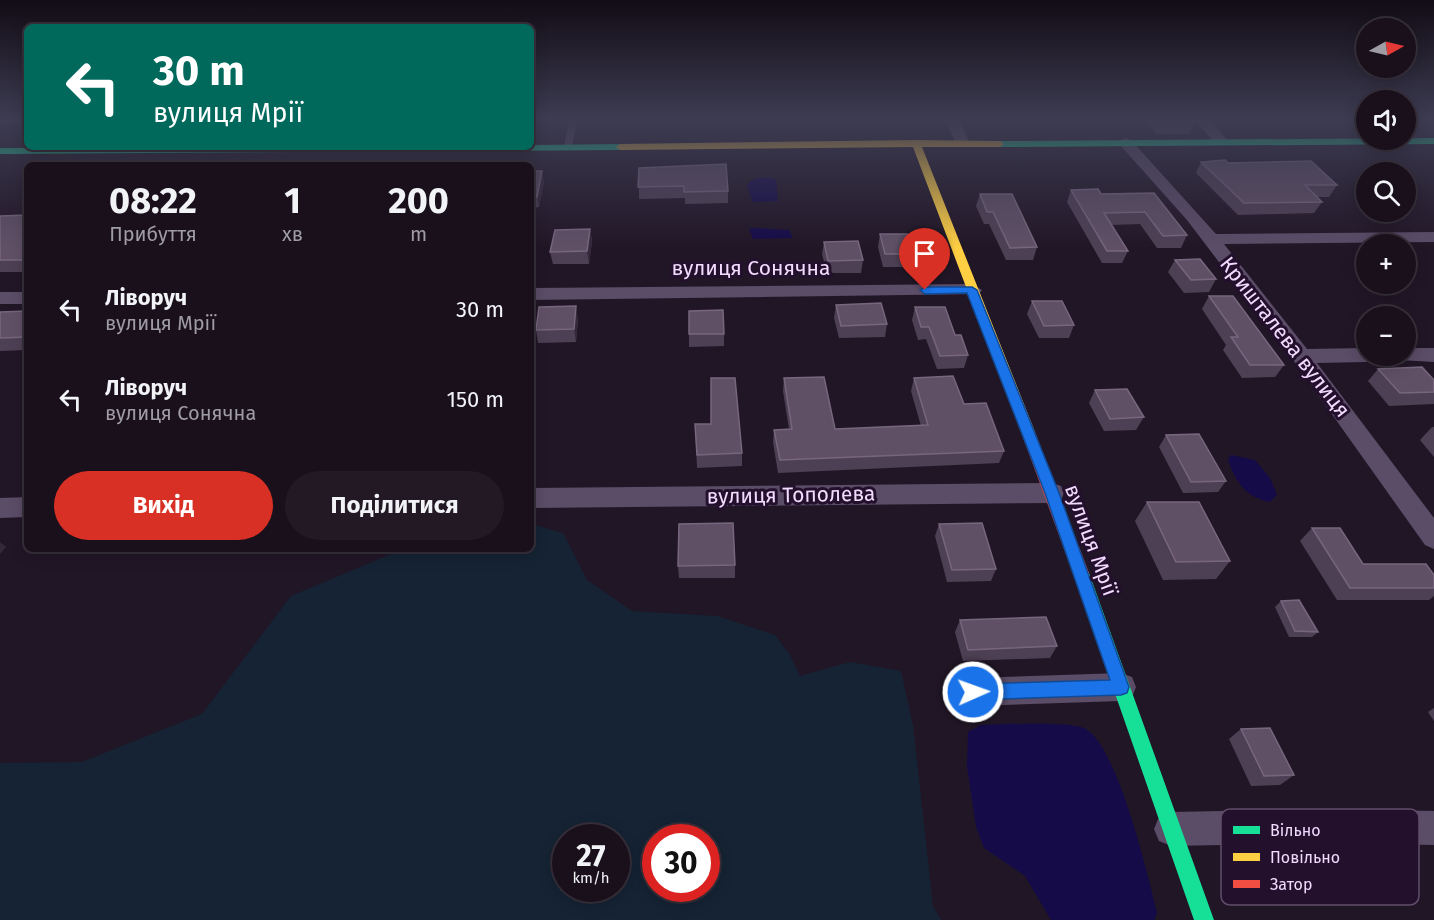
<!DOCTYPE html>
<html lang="uk">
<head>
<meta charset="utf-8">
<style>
  body { margin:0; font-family:"Fira Sans",sans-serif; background:#221925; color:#f1f3f6; height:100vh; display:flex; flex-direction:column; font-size:22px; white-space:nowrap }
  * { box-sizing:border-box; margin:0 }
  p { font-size:20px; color:#9f9da3 }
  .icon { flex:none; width:33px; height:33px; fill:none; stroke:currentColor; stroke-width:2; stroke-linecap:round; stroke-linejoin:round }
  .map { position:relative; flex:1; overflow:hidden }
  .details { position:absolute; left:24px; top:162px; width:510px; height:390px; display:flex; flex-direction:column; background:#19101c; border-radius:9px; box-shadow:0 3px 15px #0003,0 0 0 2px #37303b }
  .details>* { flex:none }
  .top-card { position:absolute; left:24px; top:24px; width:510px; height:126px; border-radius:9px; box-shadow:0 3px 15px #0003,0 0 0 2px #37303b; background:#00695c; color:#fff; overflow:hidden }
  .needle { width:39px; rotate:82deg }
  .fabs { position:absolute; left:1356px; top:18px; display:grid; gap:12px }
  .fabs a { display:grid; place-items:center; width:60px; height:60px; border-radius:50%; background:#19101c; box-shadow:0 3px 15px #0003,0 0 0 2px #37303b; font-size:30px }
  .speed { position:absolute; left:552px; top:824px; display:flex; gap:12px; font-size:30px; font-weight:700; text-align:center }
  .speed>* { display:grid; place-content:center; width:78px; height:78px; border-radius:50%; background:#19101c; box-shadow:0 3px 15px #0003,0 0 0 2px #37303b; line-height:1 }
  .speed small { font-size:15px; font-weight:400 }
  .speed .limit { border:9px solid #d22; background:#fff; color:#111 }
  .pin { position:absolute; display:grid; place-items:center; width:51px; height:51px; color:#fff; margin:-62px -26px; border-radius:50% 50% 50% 0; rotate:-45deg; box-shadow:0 0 6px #0007 }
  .pin .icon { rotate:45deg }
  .me { position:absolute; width:66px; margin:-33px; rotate:88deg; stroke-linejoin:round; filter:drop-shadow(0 0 4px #0008) }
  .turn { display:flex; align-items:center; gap:21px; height:126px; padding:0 30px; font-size:27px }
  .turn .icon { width:78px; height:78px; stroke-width:2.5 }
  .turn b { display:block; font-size:42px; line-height:51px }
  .eta { display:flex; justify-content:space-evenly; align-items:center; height:102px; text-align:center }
  .eta b { font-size:36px; font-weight:700; line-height:42px }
  .primary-button { display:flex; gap:12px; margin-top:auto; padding:12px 30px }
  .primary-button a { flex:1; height:69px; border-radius:36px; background:#d93025; color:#fff; font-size:24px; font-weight:700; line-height:69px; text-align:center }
  .primary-button a+a { background:#221925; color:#f1f3f6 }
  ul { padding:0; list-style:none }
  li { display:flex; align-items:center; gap:18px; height:90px; padding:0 30px }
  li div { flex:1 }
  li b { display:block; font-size:22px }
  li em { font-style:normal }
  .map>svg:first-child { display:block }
</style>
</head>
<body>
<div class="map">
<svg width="1434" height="920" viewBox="0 0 1434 920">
  <rect width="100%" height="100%" fill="#211626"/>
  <!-- green -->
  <path fill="#152334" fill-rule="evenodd" d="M531,524L563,533L587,580L632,611L717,616L775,635L790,655L800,676L850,662L901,671L913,725L933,906L941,920H0V763L82,762L202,714L291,596L403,549H531ZM566,837H616V888H566ZM656,837H706V888H656Z"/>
  <!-- water -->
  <path fill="#150b49" d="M772,178L776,180L778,201L753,202L747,186C752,176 762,178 772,178Z
    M753,228L789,230L793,238L753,239L749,229Z
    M1231,455L1255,460L1270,478L1277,495L1270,502C1247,498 1236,483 1228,460Z
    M1006,724C1024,724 1069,722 1084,728C1117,743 1148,876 1157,913L1154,920H1051L1025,876L984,848L976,827L967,766L968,732L981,725Z"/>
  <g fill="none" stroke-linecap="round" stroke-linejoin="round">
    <!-- lane -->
    <path fill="#5b4c67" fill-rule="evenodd" d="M569,120H577L572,147L568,149L564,147Z"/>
    <!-- street -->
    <path fill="#5b4c67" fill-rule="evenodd" d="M945,120H959L970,143L967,146H957Z
      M1195,120H1210L1229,142L1226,145H1216Z
      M1126,138L1131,140L1216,234L1434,232V242L1224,244L1307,349L1366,348V356H1376L1373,360L1366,362L1317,363L1434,518V549L1425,545L1294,361L1187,220L1121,146L1118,143L1121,140Z
      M972,284L982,290L979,294L531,300V288Z
      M0,292H27V304H0Z
      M1406,348H1434V362L1399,360L1396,356H1406Z
      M1052,483L1061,486L1064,493L1061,500L1052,503L531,508V488Z
      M27,497V517L0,518V498Z
      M1121,673L1132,677L1136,687L1132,697L1121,701L973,706L962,702L958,692L962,682L973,678Z
      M1324,809L1434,811V845L1324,843L1171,846L1159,841L1154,829L1159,817L1171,812Z"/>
    <!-- fast -->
    <path fill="#16e098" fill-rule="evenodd" d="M1434,138V144L1000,147L996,144L1000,141Z
      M531,145L620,144L624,147L620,150L0,154V148L531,147Z
      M1081,567L1086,568L1089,573L1214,920H1194L1073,573L1076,568Z"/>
    <!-- slow -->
    <path fill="#ffcf43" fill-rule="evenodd" d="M916,140L1000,141L1004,144L1000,147H922L1035,432L1033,435H1023L1021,432L913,147L620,150L616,147L620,144Z"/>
    <!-- jam -->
    <path fill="#f24e42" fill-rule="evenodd" d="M1028,427L1035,432L1089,573L1086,578L1081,579L1076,578L1073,573L1021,432Z"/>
  </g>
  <!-- wall -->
  <path fill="#4e4054" d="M0,120H27V123L0,124Z
    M1146,120H1191L1194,123L1189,134H1157Z
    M1201,162L1228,163L1337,185L1329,197H1317L1322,202L1314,213L1238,215L1196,173Z
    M639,168L728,191V203L685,204V198L639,199Z
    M531,171L544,181L539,207L531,208Z
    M1071,190L1101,194L1154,193L1187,235L1181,248H1157L1140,224L1111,225L1128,251L1122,263H1102L1067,202Z
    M980,194L1037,247L1033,260H1006L989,224H984L976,206Z
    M27,215V272H0V216Z
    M590,229L592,241L589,264H553L550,252Z
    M880,234L914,254L911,267H883L878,247Z
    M824,242L863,260L861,273H827L822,254Z
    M1175,260L1216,279L1209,292L1184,293L1168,272Z
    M1209,296L1284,365L1275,377L1242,378L1223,350L1226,345L1202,309Z
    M1032,301L1074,325L1069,338H1039L1027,314Z
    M836,305L887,324L885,337L839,338L834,318Z
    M915,307L955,335L968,355L964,368L937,369L926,339L918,340L912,320Z
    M27,311V350L0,351V312Z
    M689,311L724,334V346L689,347Z
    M578,319L576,342L538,343L536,330Z
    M1378,369L1434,380V404L1389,406L1368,381Z
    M784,378L835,429L921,426L911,391L914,378L964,404L1004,451L999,463L778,473L773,442L774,430L789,429L783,391Z
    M1095,390L1144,417L1136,430L1104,431L1089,403Z
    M695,424L742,453V466L697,468Z
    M1432,427H1434V457L1420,440Z
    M1166,435L1226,481L1218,492L1183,493L1159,447Z
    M1147,502L1230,561L1216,579L1163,580L1135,521Z
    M939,524L996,569L991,581L947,582L935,536Z
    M1312,528L1363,564L1434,575V596L1429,600H1337L1300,541Z
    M735,565V578H679L678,566Z
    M1281,601L1318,632L1312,637H1289L1275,607Z
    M960,620L1057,646L1050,658L963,661L955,632Z
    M1434,708V721L1428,712Z
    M1241,729L1294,775L1280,785L1251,786L1229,739Z"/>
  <!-- shaded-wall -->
  <path fill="#35283a" d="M542,171L544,181L539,207L537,197Z
    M590,229L592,241L589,264L587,251Z
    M576,306L578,319L576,342L574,329Z
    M0,542L6,547L0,554Z"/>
  <!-- building -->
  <path fill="#605066" stroke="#77667e" stroke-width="1.5" d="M1159,120H1191L1194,123H1162Z
    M1225,160L1228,163L1311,161L1337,185H1305L1322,202L1244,203L1201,162Z
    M726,164L728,191L684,192V186L638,187L639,168Z
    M531,171H542L537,197H531Z
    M1098,189L1101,194L1154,193L1187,235L1163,236L1145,212L1104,213L1128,251H1107L1071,190Z
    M980,194H1012L1037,247L1010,248L993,212H987Z
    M27,215V260H0V216Z
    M590,229L587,251L550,252L555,230Z
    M880,234H908L914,254H885Z
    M858,241L863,260L828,261L824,242Z
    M1200,259L1216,279L1191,280L1175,260Z
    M1209,296H1233L1284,365H1250L1231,337H1238Z
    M1032,301H1062L1074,325L1044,326Z
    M881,303L887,324L841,326L836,305Z
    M576,306L574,329L536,330L539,307Z
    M915,307H945L955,335H961L968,355L940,356L929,327H921Z
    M723,310L724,334H689V311Z
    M27,311V337L0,338V312Z
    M1422,367L1434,380V392L1400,393L1378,369Z
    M953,376L964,404L986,403L1004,451L780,460L774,430L792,429L784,378L824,377L835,429L928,425L914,378Z
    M711,378H735L742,453L697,455L695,424H711Z
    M1127,389L1144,417L1110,419L1095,390Z
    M1199,434L1226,481L1191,482L1166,435Z
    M1147,502H1199L1230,561L1176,562Z
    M733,523L735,565L678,566L679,524Z
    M982,523L996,569L952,570L939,524Z
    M1312,528H1340L1363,564H1426L1434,575V588H1350Z
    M1299,600L1318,632L1295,631L1281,601Z
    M1046,617L1057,646L968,650L960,620Z
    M1270,728L1294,775L1264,776L1241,729Z"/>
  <!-- sky -->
  <linearGradient id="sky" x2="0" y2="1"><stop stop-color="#120c15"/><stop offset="0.48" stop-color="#3d3c52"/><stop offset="1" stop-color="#3d3c52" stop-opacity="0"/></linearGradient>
  <rect width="1434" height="248" fill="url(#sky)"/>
  <!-- route -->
  <path fill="#1a73e8" stroke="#114b97" stroke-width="1.5" d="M972,287L977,290L1059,493L1129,687L1127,693L1121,695L973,700L967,698L964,692L967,687L973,684L1110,680L1045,493L967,293L925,294L920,290L925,287Z"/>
  <g text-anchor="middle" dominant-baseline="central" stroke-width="6" stroke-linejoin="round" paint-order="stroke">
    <!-- street labels -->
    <g font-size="21" fill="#f2dbff" stroke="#23102c">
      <text x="751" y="268">вулиця Сонячна</text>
      <text transform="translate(1285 337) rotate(52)">Кришталева вулиця</text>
      <text transform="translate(791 495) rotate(-1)">вулиця Тополева</text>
      <text transform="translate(1091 540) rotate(70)">вулиця Мрії</text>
    </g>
  </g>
  <!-- legend -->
  <rect x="1221" y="809" width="198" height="96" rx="9" fill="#23102c" stroke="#614d6b" stroke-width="1.5"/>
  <rect x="1233" y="826" width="27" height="8" fill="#16e098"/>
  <rect x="1233" y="853" width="27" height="8" fill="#ffcf43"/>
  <rect x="1233" y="880" width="27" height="8" fill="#f24e42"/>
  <g font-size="16" fill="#f2dbff">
    <text x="1270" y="836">Вільно</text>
    <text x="1270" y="863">Повільно</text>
    <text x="1270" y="890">Затор</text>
  </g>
</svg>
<div class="fabs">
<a><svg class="needle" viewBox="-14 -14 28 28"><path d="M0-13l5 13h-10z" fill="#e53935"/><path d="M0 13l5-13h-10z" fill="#9f9da3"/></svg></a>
<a><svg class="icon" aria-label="sound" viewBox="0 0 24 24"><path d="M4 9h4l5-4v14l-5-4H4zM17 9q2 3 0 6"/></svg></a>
<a><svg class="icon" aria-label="search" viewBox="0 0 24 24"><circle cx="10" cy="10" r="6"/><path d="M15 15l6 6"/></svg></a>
<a>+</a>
<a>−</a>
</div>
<div class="speed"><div>27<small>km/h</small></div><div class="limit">30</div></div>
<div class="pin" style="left:925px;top:290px;background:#d93025"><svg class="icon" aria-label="arrive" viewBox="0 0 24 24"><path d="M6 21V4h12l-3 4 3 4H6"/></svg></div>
<svg class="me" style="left:973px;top:692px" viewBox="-20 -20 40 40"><circle r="17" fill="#1a73e8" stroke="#fff" stroke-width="3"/><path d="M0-11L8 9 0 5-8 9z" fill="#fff"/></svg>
<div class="top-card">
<div class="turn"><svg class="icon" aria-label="left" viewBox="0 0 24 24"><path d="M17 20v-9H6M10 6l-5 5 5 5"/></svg><div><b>30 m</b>вулиця Мрії</div></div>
</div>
<section class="details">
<div class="eta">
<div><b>08:22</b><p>Прибуття</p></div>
<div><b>1</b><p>хв</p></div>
<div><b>200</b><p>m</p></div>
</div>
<ul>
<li><svg class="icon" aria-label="left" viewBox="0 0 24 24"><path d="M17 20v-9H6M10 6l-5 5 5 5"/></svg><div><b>Ліворуч</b><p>вулиця Мрії</p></div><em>30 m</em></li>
<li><svg class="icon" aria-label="left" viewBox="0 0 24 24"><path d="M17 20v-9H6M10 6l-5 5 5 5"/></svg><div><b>Ліворуч</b><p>вулиця Сонячна</p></div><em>150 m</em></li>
</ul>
<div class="primary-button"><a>Вихід</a><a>Поділитися</a></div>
</section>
</div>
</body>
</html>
